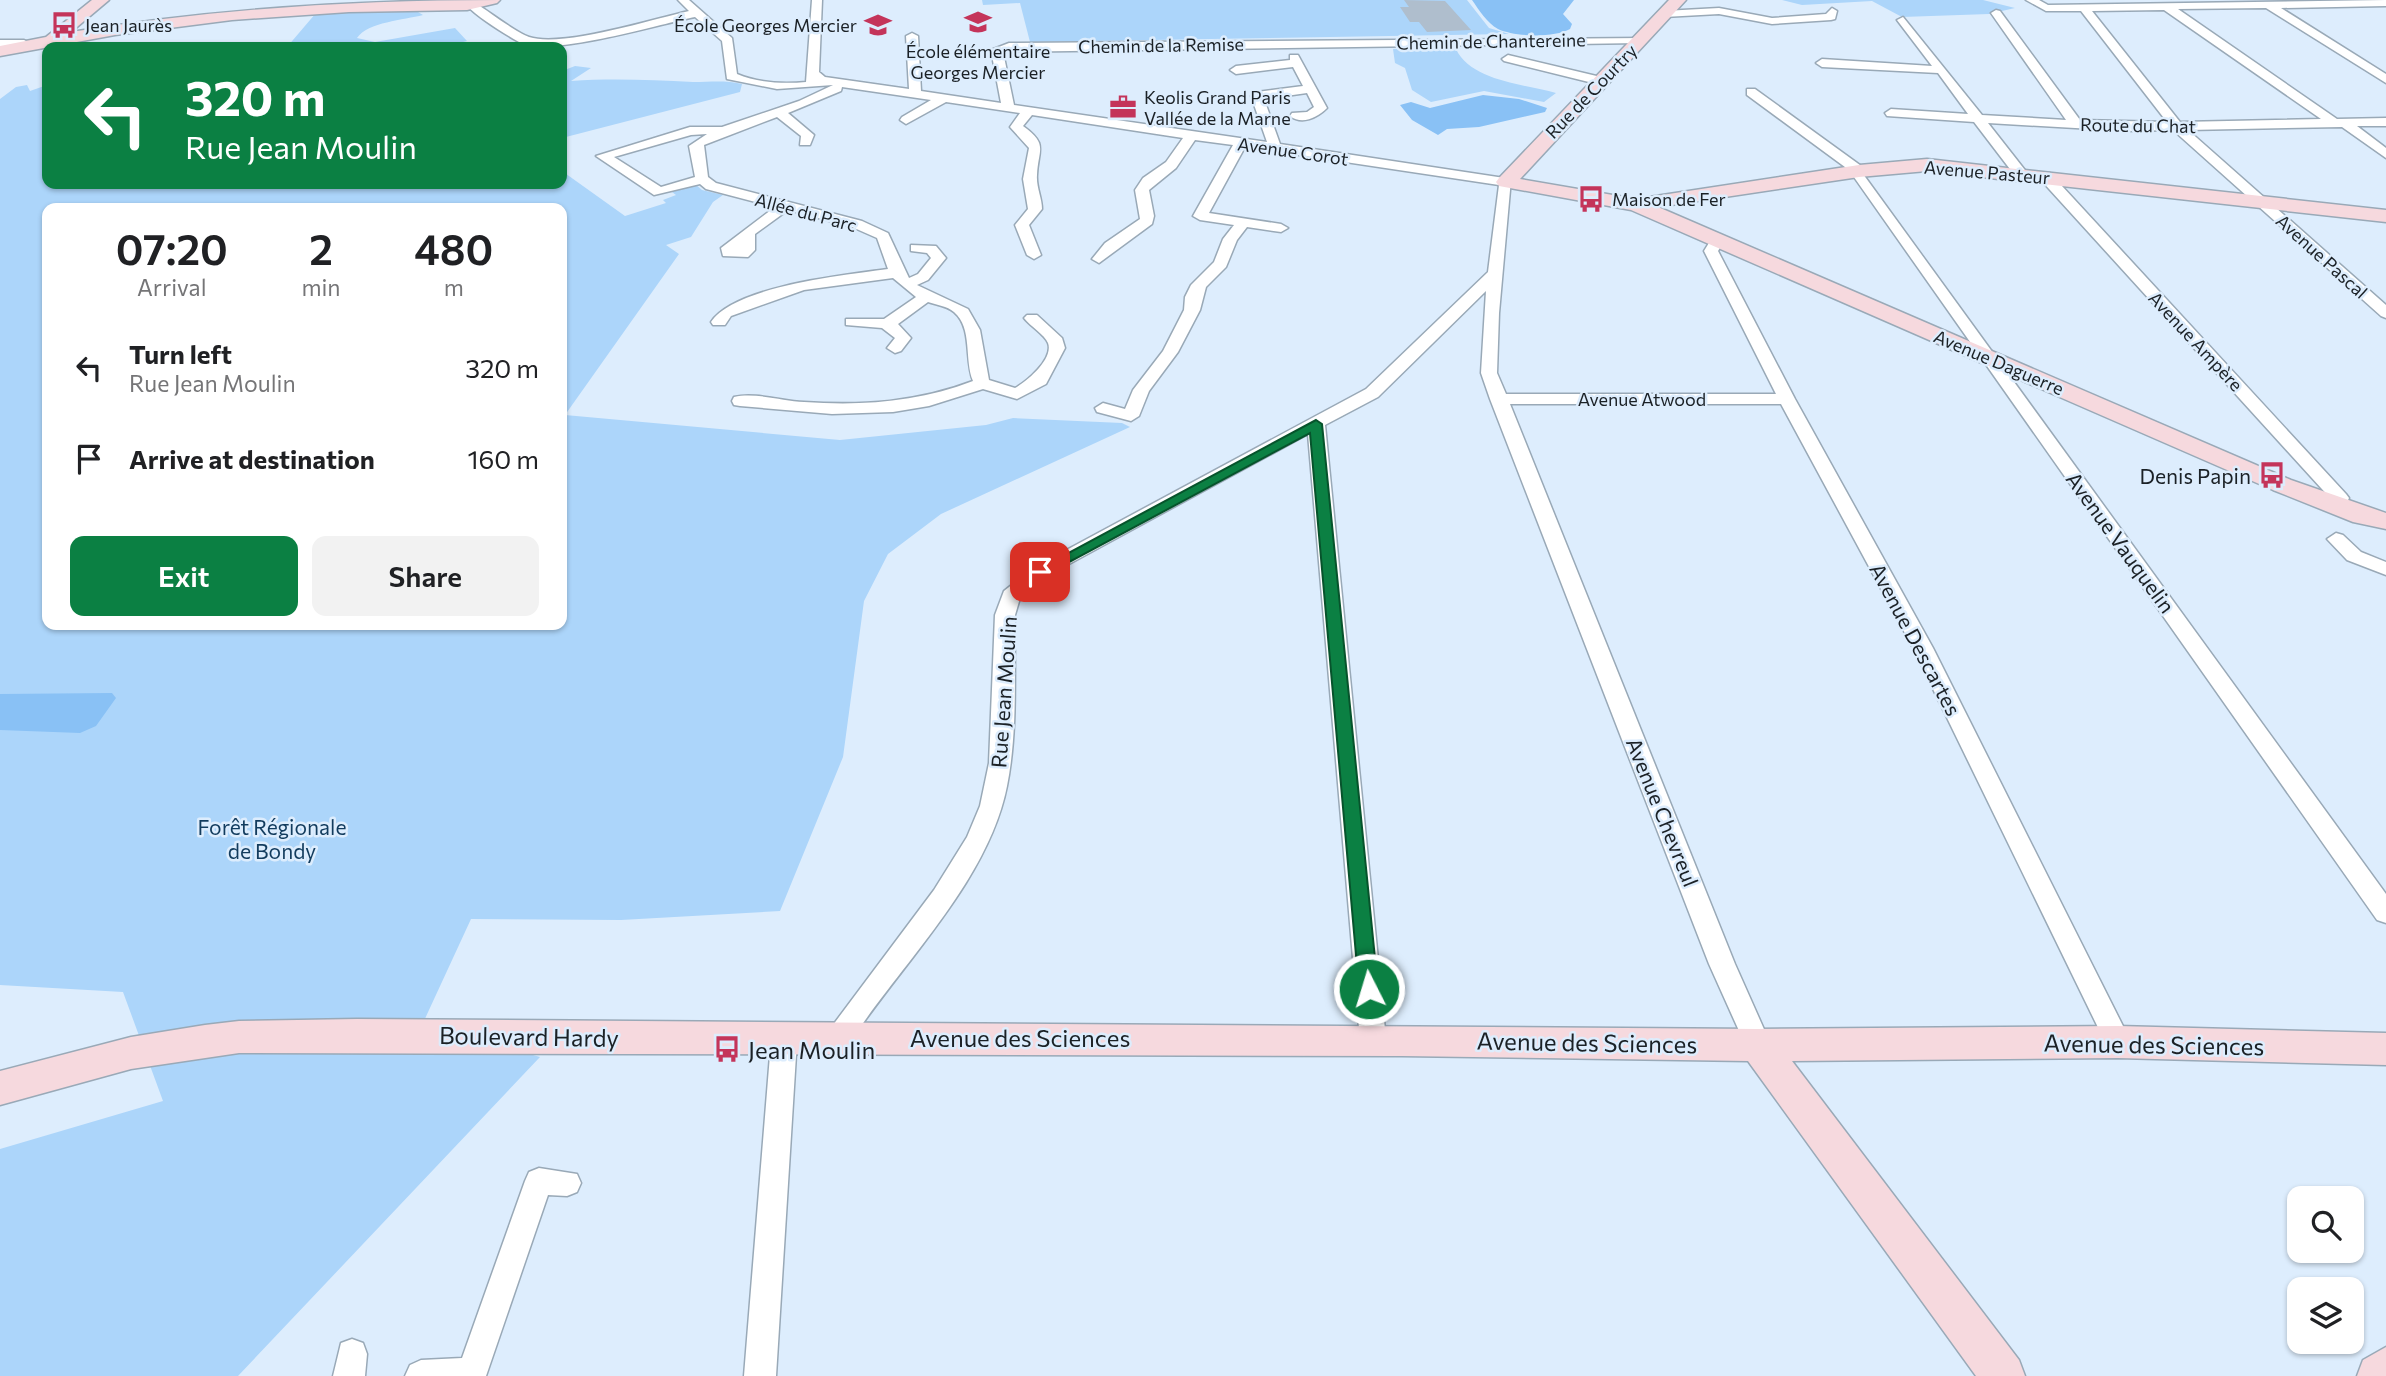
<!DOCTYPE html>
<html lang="en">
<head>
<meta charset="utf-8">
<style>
  body { margin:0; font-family:Commissioner,sans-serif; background:#f2f2f2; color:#202124; height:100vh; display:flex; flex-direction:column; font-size:26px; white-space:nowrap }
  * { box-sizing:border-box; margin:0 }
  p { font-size:23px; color:#757577 }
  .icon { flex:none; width:38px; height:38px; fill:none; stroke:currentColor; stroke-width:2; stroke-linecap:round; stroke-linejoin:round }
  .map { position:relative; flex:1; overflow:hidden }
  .panel { position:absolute; left:42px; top:203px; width:525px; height:427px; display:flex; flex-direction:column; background:#fff; border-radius:14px; box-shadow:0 2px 5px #0004 }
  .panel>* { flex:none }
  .banner { position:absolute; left:42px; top:42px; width:525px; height:147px; border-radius:14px; box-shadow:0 2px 5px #0004; background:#0b8043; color:#fff; overflow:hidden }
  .fabs { position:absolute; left:2287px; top:1186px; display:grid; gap:14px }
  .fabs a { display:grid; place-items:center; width:77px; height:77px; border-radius:14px; background:#fff; box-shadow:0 2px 5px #0004; font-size:35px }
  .pin { position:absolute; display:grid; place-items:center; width:60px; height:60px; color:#fff; margin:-30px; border-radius:14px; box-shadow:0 4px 10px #0006 }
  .me { position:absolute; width:77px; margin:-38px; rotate:355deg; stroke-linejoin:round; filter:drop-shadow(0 0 5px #0008) }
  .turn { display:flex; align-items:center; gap:24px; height:147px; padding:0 28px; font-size:32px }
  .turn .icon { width:91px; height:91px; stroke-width:2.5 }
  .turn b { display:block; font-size:49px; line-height:60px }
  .eta { display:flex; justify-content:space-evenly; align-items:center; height:119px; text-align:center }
  .eta b { font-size:42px; font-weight:600; line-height:49px }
  .primary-button { display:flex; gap:14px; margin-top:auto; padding:14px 28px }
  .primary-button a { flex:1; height:80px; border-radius:14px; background:#0b8043; color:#fff; font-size:28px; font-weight:600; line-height:80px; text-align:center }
  .primary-button a+a { background:#f2f2f2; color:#202124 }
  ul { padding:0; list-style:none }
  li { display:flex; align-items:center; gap:21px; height:91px; padding:0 28px }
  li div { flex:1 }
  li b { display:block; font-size:26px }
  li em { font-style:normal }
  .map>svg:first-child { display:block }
</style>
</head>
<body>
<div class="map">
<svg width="2386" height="1376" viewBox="0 0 2386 1376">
  <rect width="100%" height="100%" fill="#ddedfd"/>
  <!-- green -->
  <path fill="#acd5fa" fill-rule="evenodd" d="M982,0H1467L1489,28L1509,34L1030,42L1020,3L983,5Z
    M1782,0H1983L2015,8L1989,14L1902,17L1872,1L1802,5Z
    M421,6L418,12L423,15C404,20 368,22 357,38L375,42L455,28L467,41L444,47H287L316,13Z
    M1450,47L1456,49C1471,81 1524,84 1556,93L1544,102L1484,91L1431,102L1412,90L1405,68L1395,63L1393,49Z
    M575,66L591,68L571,81C612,78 652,80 693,82C711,82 725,80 742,84L740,92L562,138V71Z
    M27,85L30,91L47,85V184H562V171L625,216L666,203L663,200L676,195L672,192L695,184L702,190L723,195L713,202L691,237L666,245L679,254L565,415L840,440L986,425L1013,418L1122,423L1130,427L941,514L888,554L864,601L843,757L780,911L621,920L471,919L423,1023L540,1057L238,1376H0V1149L163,1101L123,992L0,985V99L16,87ZM47,208H562V625H47Z"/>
  <!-- water -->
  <path fill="#89c1f5" d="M1472,0H1574L1563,14L1572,24L1570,29C1554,38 1515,37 1498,29C1487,23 1479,10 1472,0Z
    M1483,95L1519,99L1547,108L1545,112L1479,127L1447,129L1438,135L1412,120L1400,105L1411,102L1430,108Z
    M112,693L116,698L96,726L80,733L0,730V694Z"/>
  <!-- building -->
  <path fill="#afbecd" d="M1404,0L1445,1L1471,30L1427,32L1419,22H1410L1400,7H1409Z"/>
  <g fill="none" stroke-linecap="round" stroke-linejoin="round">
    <defs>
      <path id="street" d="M678,0H689L732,38L737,74C758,83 784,84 806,82L812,0H822L819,72L825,77L909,89L906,36L912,33L918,36L921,91L1001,103L991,50L1009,43L1644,38L1646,40L1640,43L1003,52L1014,105L1267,142L1251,96L1257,92L1303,86L1293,67L1236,74L1230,70L1236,66L1290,60V55H1298L1327,108C1317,118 1302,125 1290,116L1292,113L1307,112L1314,107L1307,93L1264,99L1280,144L1511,179L1499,313L1497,373L1506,394H1776L1704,251L1712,238H1722L1724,241L1718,251L1795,399L1933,648L2131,1042L2127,1050L2118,1053L2109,1050L1913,648L1781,404H1510L1735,964L1771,1045L1767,1053L1758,1056L1749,1053L1709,964L1490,399L1481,373L1486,291L1378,397L1325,425L1386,1040L1382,1048L1373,1051L1364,1048L1360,1040L1308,434L1047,576L1020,598L1015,615C1014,672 1018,731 1007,786C988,882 900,965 848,1045L839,1048L830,1045L826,1037L830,1029L934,890L967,837L980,806L989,763L995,615L1004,591L1033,568L1366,389L1488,272L1499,185L1245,147L1209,213L1281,224L1288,228L1281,232L1247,227L1237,240L1226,267L1206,287L1200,310L1178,352L1149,391L1139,416L1131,421L1097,412L1095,408L1103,403L1125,409L1133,390L1163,351L1184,310L1185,297L1191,285L1214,262L1223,239L1234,225L1200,220L1193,216L1233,145L1195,140L1176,168L1149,190L1154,216L1152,224L1099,263L1092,259L1105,243L1140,219L1135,190L1143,178L1166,162L1183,138L1032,115L1023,126C1049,145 1038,149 1037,175C1036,187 1042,198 1042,209L1029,225L1041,255L1034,259L1027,255L1015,225L1028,209L1023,179L1029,148L1010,127L1020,113L946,102L906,124L900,120L902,117L931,100L842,87L841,91L788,113L814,135L810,145H800L801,136L777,117L704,145L708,177L716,183L862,221L888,233L909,278L918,274L931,258L927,253L911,251V245L936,246L946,258L928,280L917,285L968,309L980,330L989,380L1015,388C1026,382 1054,359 1048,343C1045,335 1030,326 1024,318L1027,315H1037L1062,338L1065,348L1046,384L1017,399L983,389L929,406L893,412L832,414L740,406L734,405L732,401L734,397C755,392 782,401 804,402C863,406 918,402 973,381C964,360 973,328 954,312C947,306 937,305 928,302L898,324L911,338L901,351L895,353L887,348L895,338L882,328L846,325V319H884L916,297L893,278L804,290L731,316L725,325H713L711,322C735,286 845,275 888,269L877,238L852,227L788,210L755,234V250L748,257L723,256L721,248L775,207L706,189L700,184L654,195L596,156L690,127H722L799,101L833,85L777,89L727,79L722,41L695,17C660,24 548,58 519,42C503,33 479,18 466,5L475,3C490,12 515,32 529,37C562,48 653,19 689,11ZM707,134L689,146L695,177L661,187L614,157L691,135Z
        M2026,0H2039L2048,5L2386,0V6L2281,8L2386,74V83L2266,8L2178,9L2337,119L2386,118V126H2357L2386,148V158L2342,127L2188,130L2386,305V318L2381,316L2173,130L2127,131L1988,123L2028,174L2021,178L2016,177L1974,122L1887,116L1885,113L1891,109L1968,114L1938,73L1822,67L1816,63L1822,59L1932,66L1897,20L1903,17L1982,115L2066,120L1991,13L1996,10L2000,11L2080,120L2167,122L2081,11H2046ZM2164,10L2321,119L2180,122L2092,11Z
        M1719,8L1772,18L1826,14L1832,8L1837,11L1835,19L1831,20L1772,24L1719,14L1664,17L1658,14L1664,11Z
        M0,40H24L36,46L30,49L0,46Z
        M1508,55L1605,78L1607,81L1601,85L1504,61L1502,59Z
        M1747,89H1755L1864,168L1863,174L2386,894V923L2377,920L1849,170L1747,95Z
        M2040,173H2050L2346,494L2349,498L2343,511H2331L2328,507L2331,499L2040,179Z
        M2336,533L2343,535L2361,552L2386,562V575L2347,560L2327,539Z
        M787,1028L796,1031L800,1039L796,1055L776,1376H744L770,1055L778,1031Z
        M539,1168L577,1174L581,1183L577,1192L567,1196L548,1195L486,1376H405L410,1365L421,1360L462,1358L525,1181L529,1172Z
        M352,1339L363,1343L367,1354L365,1376H333L341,1343Z"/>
      <path id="secondary" d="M92,0H109L71,32C213,9 356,0 500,0L497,3L467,10L349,12L232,20L115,35L0,56V46L46,37Z
        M1669,0H1686L1520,179L1636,199L1859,165L1927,159L2386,210V222L1927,171L1859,177L1658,207L2291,480L2386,513V529L2353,522L2273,490L1631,210L1499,186L1496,182L1499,178Z
        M357,1019L1758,1029L2118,1026L2386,1033V1065L2118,1058L1792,1061L2019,1360L2025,1376H1976L1748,1061L1402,1056L239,1053L131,1069L0,1105V1071L131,1037L205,1025L239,1021Z
        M2386,1347V1376H2357L2363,1360Z"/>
    </defs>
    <!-- street casing -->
    <use href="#street" stroke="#99a9b7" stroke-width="3"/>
    <!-- secondary casing -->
    <use href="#secondary" stroke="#99a9b7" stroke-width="3"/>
    <!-- street -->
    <use href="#street" fill="#fff" fill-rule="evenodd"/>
    <!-- secondary -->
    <use href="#secondary" fill="#f6d9de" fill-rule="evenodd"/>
  </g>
  <!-- route -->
  <path fill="#0b8043" stroke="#07532c" stroke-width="2" d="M1316,420L1322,424L1378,989L1376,995H1362L1359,989L1310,433L1045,575H1035L1033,572Z"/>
  <!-- icons -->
  <defs>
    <symbol id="school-bare" viewBox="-9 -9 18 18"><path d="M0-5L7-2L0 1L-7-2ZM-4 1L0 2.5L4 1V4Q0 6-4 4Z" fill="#c4345a" stroke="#ddedfd" stroke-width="2.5" paint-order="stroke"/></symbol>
    <symbol id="bus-bare" viewBox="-9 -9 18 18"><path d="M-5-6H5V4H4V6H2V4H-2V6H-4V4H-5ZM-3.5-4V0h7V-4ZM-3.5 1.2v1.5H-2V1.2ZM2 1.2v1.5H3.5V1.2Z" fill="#c4345a" stroke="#ddedfd" stroke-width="2.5" paint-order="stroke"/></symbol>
    <symbol id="office-bare" viewBox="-9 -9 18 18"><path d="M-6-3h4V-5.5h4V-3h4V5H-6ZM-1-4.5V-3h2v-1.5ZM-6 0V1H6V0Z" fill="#c4345a" stroke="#ddedfd" stroke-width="2.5" paint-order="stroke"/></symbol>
  </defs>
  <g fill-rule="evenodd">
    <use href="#school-bare" x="959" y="3" width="38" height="38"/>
    <use href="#bus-bare" x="45" y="6" width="38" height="38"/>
    <use href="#school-bare" x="859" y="6" width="38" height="38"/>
    <use href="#office-bare" x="1104" y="88" width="38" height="38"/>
    <use href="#bus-bare" x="1572" y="180" width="38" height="38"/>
    <use href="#bus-bare" x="2253" y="456" width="38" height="38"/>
    <use href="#bus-bare" x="708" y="1030" width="38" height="38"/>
  </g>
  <g text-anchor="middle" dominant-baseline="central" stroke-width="5" stroke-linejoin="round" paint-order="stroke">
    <!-- far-poi labels -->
    <g font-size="18" fill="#1b2126" stroke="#ddedfd" text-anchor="start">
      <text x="85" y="25">Jean Jaurès</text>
      <text x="857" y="25" text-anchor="end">École Georges Mercier</text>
      <text x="978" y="51" text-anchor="middle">École élémentaire<tspan x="978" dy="21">Georges Mercier</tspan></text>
      <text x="1144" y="97">Keolis Grand Paris<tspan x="1144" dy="21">Vallée de la Marne</tspan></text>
      <text x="1612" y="199">Maison de Fer</text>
    </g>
    <!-- far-street labels -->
    <g font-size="18" fill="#1b2126" stroke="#ddedfd">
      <text transform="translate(1491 41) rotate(-1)">Chemin de Chantereine</text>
      <text transform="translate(1161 45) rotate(-1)">Chemin de la Remise</text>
      <text transform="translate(1591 91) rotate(-46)">Rue de Courtry</text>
      <text transform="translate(2138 125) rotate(1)">Route du Chat</text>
      <text transform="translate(1293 151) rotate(8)">Avenue Corot</text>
      <text transform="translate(1987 172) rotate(5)">Avenue Pasteur</text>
      <text transform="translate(806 212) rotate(15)">Allée du Parc</text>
      <text transform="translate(2322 256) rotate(42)">Avenue Pascal</text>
      <text transform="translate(2196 341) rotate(47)">Avenue Ampère</text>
      <text transform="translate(1999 362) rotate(23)">Avenue Daguerre</text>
      <text x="1642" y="399">Avenue Atwood</text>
    </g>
    <!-- poi labels -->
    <g font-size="21" fill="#1b2126" stroke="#ddedfd" text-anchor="end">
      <text x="2251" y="475">Denis Papin</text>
    </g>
    <!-- street labels -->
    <g font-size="21" fill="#1b2126" stroke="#ddedfd">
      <text transform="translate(2121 542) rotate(54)">Avenue Vauquelin</text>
      <text transform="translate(1916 639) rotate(62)">Avenue Descartes</text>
      <text transform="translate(1003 692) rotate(-86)">Rue Jean Moulin</text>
      <text transform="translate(1663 812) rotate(68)">Avenue Chevreul</text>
    </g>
    <!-- park labels -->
    <g font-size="21" fill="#123c5e" stroke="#ddedfd">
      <text x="272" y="826">Forêt Régionale<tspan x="272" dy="24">de Bondy</tspan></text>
    </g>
    <!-- near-street labels -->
    <g font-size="24" fill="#1b2126" stroke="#ddedfd">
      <text transform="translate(529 1036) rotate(1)">Boulevard Hardy</text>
      <text x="1020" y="1037">Avenue des Sciences</text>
      <text transform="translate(1587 1042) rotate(1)">Avenue des Sciences</text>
      <text transform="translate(2154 1044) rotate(1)">Avenue des Sciences</text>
    </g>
    <!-- near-poi labels -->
    <g font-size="24" fill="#1b2126" stroke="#ddedfd" text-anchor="start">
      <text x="748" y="1049">Jean Moulin</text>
    </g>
  </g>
</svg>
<div class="fabs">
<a><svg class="icon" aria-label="search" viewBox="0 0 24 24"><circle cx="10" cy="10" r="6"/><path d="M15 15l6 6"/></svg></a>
<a><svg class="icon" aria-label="layers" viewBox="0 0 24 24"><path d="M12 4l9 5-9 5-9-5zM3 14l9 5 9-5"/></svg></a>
</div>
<div class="pin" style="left:1040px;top:572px;background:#d93025"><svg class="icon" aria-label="arrive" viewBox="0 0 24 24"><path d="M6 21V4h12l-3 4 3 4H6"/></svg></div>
<svg class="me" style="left:1369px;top:989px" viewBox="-20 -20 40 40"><circle r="17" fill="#0b8043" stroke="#fff" stroke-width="3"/><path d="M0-11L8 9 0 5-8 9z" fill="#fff"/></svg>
<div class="banner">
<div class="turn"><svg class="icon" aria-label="left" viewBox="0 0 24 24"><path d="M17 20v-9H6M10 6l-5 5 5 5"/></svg><div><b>320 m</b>Rue Jean Moulin</div></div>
</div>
<section class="panel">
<div class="eta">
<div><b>07:20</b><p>Arrival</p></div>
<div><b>2</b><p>min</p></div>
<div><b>480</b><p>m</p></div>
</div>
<ul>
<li><svg class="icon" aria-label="left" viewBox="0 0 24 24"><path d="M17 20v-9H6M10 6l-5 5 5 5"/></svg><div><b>Turn left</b><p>Rue Jean Moulin</p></div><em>320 m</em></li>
<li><svg class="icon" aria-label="arrive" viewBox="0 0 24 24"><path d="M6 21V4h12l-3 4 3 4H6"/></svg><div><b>Arrive at destination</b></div><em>160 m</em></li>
</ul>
<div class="primary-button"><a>Exit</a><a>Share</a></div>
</section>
</div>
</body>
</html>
